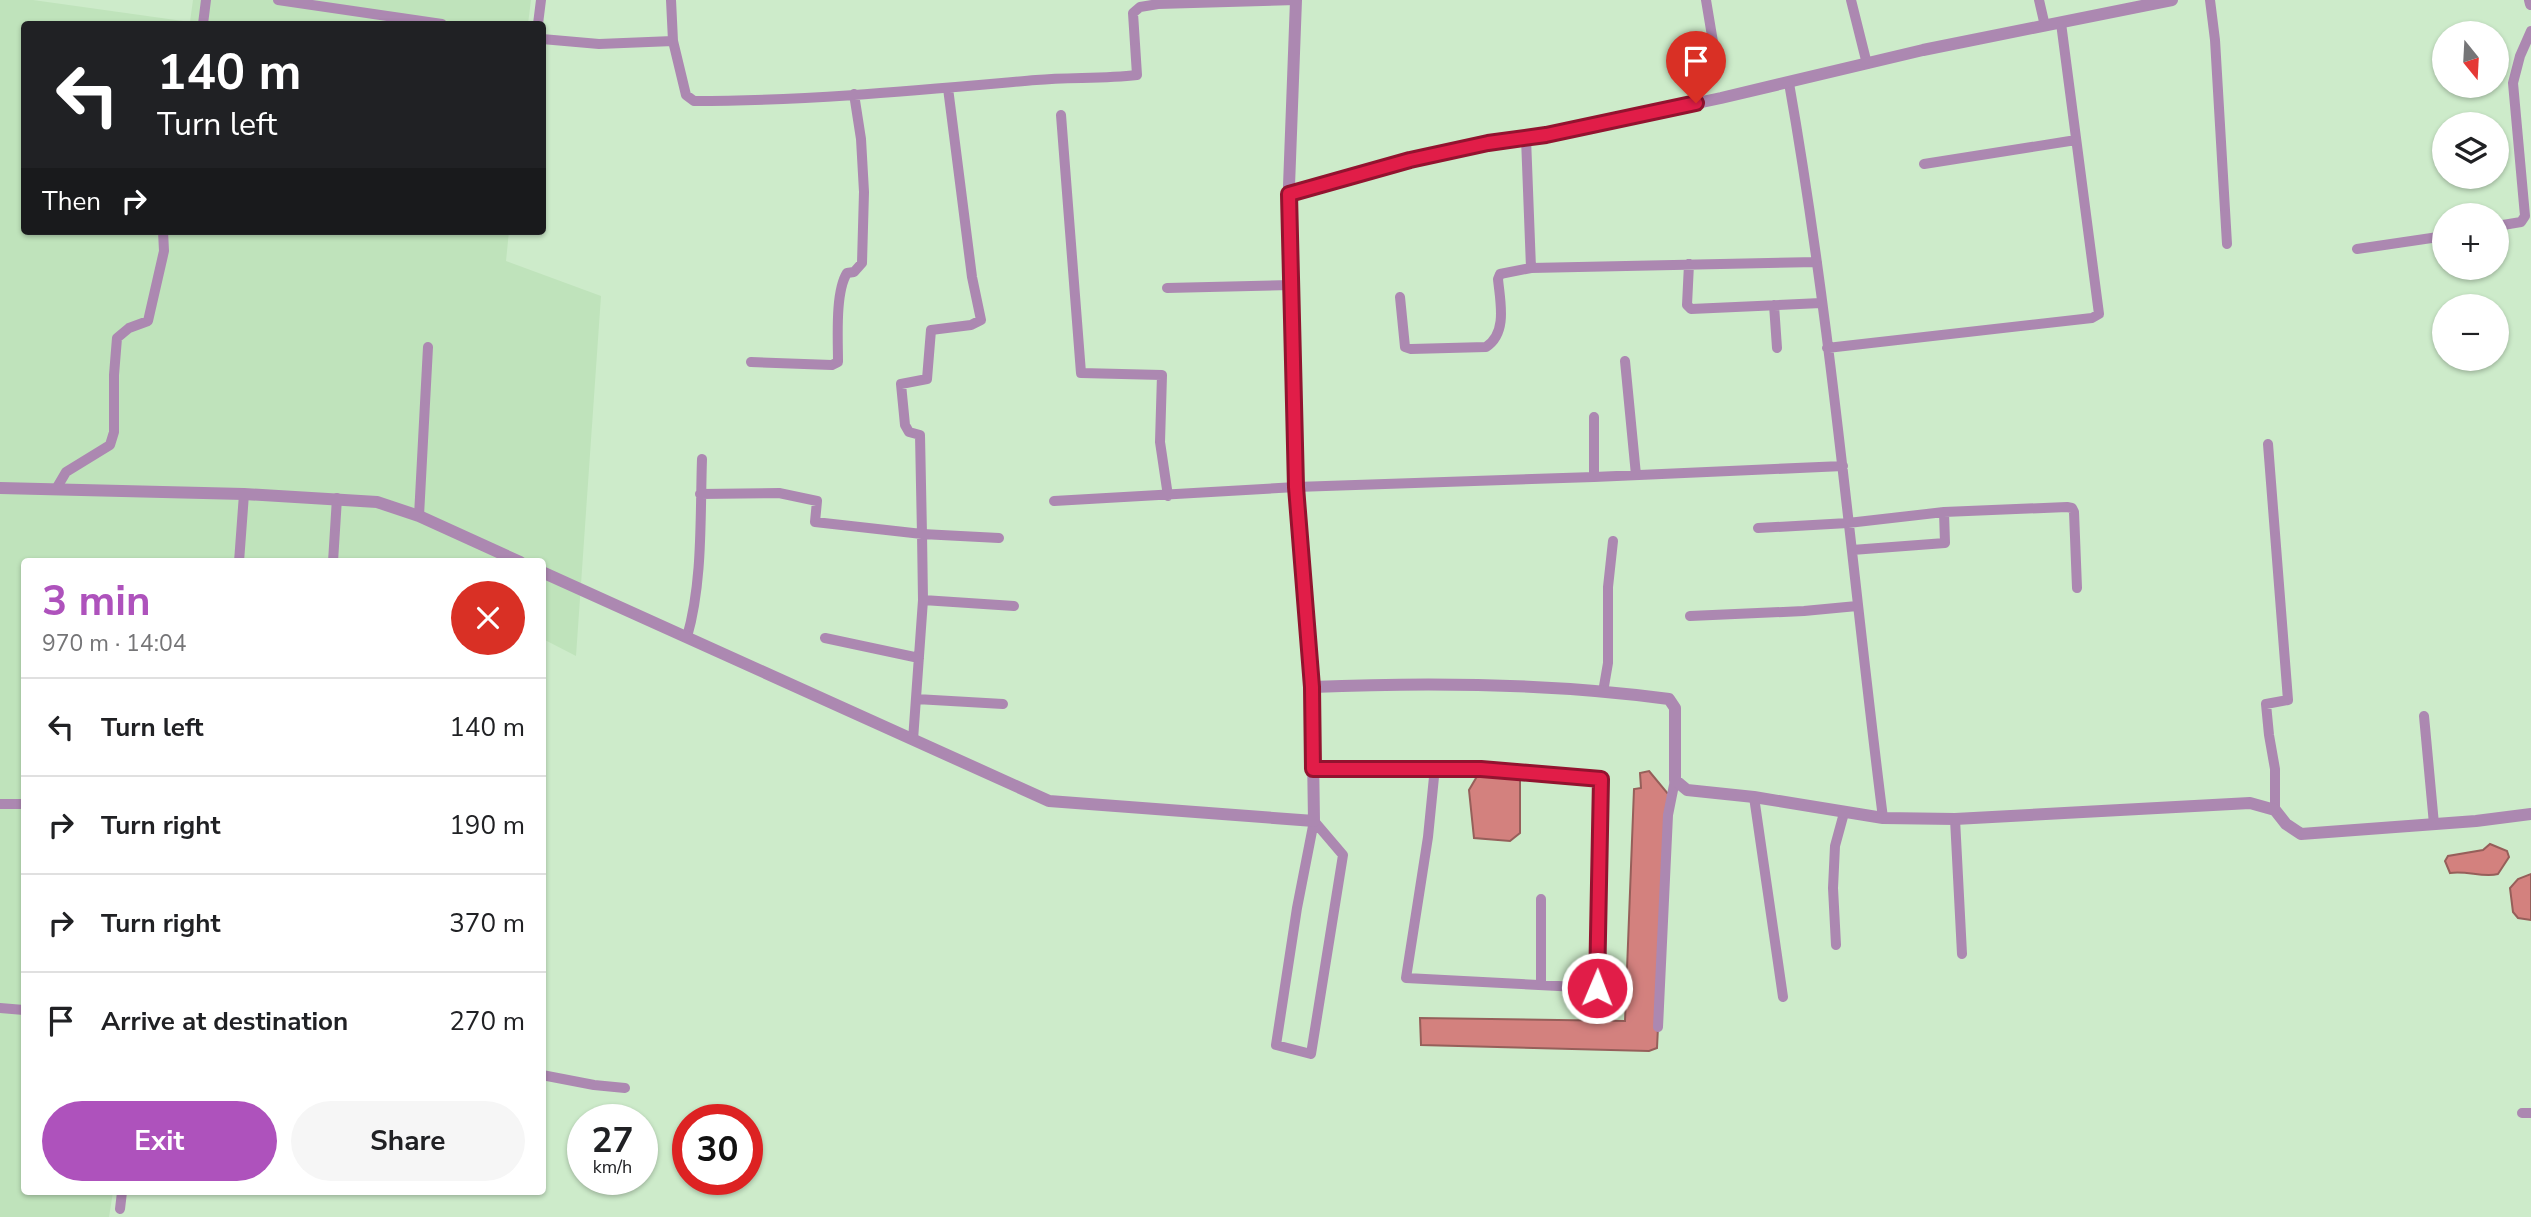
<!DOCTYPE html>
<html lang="en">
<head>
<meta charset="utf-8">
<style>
  body { margin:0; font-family:"Nunito Sans",sans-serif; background:#f6f6f6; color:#202124; height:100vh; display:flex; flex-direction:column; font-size:26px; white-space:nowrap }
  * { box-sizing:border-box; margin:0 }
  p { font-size:23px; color:#757577 }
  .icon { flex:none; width:38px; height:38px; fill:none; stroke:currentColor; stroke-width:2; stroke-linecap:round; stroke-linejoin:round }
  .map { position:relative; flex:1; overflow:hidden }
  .sheet { position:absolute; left:21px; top:558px; width:525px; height:637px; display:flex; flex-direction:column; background:#fff; border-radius:7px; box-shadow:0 2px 5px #0004 }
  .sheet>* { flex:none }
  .banner { position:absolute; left:21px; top:21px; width:525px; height:214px; border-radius:7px; box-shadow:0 2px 5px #0004; background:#202124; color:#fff; overflow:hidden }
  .needle { width:46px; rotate:162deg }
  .tools { position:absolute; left:2432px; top:21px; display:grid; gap:14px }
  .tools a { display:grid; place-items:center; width:77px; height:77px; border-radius:50%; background:#fff; box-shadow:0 2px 5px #0004; font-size:35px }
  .speed { position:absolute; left:567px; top:1104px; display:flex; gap:14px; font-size:35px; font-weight:700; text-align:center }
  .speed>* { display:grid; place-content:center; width:91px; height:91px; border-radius:50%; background:#fff; box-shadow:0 2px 5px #0004; line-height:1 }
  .speed small { font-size:18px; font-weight:400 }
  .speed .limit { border:10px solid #d22; background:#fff; color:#111 }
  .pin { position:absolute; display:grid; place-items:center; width:60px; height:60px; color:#fff; margin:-72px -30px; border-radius:50% 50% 50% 0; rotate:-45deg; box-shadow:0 0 7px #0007 }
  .pin .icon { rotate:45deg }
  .me { position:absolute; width:77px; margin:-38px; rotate:1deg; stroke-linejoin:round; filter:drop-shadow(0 0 5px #0008) }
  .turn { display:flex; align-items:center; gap:24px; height:147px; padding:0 21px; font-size:32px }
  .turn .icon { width:91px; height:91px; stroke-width:2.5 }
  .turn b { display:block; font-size:49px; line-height:60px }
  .then { display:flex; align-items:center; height:66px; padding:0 21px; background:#0003; gap:14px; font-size:26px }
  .round { display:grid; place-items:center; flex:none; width:74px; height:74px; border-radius:37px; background:#f6f6f6 }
  .overview { display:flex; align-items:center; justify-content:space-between; height:119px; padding:0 21px }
  h1 { font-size:42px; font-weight:700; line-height:52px; color:#ae52bc }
  .action { display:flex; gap:14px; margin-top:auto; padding:14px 21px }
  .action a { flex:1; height:80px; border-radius:42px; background:#ae52bc; color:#fff; font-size:28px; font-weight:700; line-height:80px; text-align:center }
  .action a+a { background:#f6f6f6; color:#202124 }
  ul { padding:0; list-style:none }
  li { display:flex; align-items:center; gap:21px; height:98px; padding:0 21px; border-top:2px solid #e0e0e0 }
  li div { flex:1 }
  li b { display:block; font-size:26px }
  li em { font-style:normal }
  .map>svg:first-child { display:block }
</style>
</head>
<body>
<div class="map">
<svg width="2531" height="1217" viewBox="0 0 2531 1217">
  <rect width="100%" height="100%" fill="#cdebca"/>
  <!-- built -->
  <path fill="#bfe3bb" d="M0,0H33L190,22L193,0H531L528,24H24V231H509L506,261L601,296L576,656L543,639L542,562H383L374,558L373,562H24V1192H113L109,1217H0Z"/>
  <!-- water -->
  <path fill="#d3817e" stroke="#965f5a" stroke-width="2" d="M1649,771L1669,795L1657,1048L1649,1051L1421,1045L1420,1018L1625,1021L1634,789L1641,788L1640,773Z
    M1500,772L1520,777V833L1510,841L1474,838L1469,790L1479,773Z
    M2490,844L2507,851L2509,857L2498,874C2483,878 2466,870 2450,873L2445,861L2448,856L2483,850Z
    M2531,874V920L2518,918L2513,912L2510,888L2518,879Z"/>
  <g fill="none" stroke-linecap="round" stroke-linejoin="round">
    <!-- minor -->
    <path stroke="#ac88b1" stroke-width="10" d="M278,0L442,24
      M671,0L673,41
      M1706,0L1715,54
      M1851,0L1867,64
      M2039,0L2045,26
      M2210,0L2215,40L2227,244
      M203,24L206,0
      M538,24L541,0
      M542,39L599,44L673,41L686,95L694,101C808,101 922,90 1036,80C1070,77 1103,79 1137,75L1133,13L1140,7L1158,4L1296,0
      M1789,83C1832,327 1852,573 1883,818
      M948,88L972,277L981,320L971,325L931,330L927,379L901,384L905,425L909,432L920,435L922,534L999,538
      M1061,115L1081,373L1162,375L1160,442L1168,496
      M1526,138L1531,268L1817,262
      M1924,164L2076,140
      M2497,226L2521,222L2525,216L2513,83L2520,56L2531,31
      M2357,249L2445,236
      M1689,264L1687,305L1691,309L1821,303
      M1167,288L1291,285
      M1400,297L1405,347L1411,349L1486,347C1508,333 1500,301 1498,279L1500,274L1531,268
      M1774,305L1777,348
      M1827,348L2092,318L2099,314L2061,23
      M1625,361L1636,475
      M751,362L832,365L838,362C838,339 835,292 847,273L854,272L862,263L864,192L861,139L854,94
      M2268,444L2288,700L2266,704L2269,735L2275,769V810
      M1594,477V417
      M56,489L66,472L110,445L114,432V375L117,338L129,328L148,321L164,251L163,231
      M700,494L779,493L817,501L815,522L922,534L923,600L913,740
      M1054,501L1296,487L1594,477L1843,466
      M419,516L428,347
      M1758,528L1848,523L1944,512L2067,507L2072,508L2074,512L2077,588
      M1852,550L1945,543L1944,512
      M239,562L244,494
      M333,562L337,498
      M923,600L1014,606
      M1690,616L1804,611L1857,606
      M687,637C703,581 700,517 702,459
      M825,638L919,658
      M1603,692L1608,663V587L1613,541
      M916,699L1003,704
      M2424,716L2434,824
      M1313,769L1435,767L1503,769L1601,779L1597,988L1406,978L1428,837L1435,767
      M1754,797L1783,997
      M0,804H24
      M1955,819L1962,954
      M1314,821L1343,855L1311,1054L1276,1045L1297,908Z
      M1541,899V985
      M1836,945L1833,888L1835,846L1844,813
      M0,1008L24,1010
      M1658,1027L1668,815L1675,780
      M542,1075L594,1085L625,1088
      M2522,1113H2531
      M120,1209L122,1192"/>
    <!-- tertiary -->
    <path stroke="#ac88b1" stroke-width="12" d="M2530,0L2531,4
      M1289,194L1410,160L1488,143L1546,135L1721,98L1923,50L2172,0
      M0,488L244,494L377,502L419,516L520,562
      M542,572L1049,801L1314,821L1312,687L1296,487L1289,186L1296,0
      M1312,687C1430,682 1551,683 1669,699L1675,708V780L1687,790L1754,797L1883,818L1955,819L2250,803L2275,810L2286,824L2301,834L2476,821L2531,814"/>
  </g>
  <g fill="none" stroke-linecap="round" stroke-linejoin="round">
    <defs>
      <path id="route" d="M1597,988L1601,779L1481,769H1313L1312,687L1296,487L1289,194L1410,160L1488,143L1546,135L1696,103"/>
    </defs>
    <!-- route casing -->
    <use href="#route" stroke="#92132f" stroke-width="18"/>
    <!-- route -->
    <use href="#route" stroke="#e11d48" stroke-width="12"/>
  </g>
</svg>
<div class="tools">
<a><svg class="needle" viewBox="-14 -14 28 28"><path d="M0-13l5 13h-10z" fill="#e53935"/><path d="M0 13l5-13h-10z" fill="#757577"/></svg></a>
<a><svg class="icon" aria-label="layers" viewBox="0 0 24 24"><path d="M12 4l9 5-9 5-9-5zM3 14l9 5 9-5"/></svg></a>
<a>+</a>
<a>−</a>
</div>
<div class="speed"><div>27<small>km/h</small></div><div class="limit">30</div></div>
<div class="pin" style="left:1696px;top:103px;background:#d93025"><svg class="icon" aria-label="arrive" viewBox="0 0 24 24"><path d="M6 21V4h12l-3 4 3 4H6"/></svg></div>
<svg class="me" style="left:1597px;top:988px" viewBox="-20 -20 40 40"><circle r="17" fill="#e11d48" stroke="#fff" stroke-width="3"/><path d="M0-11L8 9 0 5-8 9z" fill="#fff"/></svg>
<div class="banner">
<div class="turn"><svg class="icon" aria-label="left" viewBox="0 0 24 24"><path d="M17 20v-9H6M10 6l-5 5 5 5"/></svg><div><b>140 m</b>Turn left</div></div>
<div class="then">Then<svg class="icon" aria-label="right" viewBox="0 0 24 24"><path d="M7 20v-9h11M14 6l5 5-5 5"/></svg></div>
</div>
<section class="sheet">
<div class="overview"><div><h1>3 min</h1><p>970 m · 14:04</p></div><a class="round" style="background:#d93025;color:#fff"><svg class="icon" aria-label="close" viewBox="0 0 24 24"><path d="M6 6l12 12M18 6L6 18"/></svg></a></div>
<ul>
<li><svg class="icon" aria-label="left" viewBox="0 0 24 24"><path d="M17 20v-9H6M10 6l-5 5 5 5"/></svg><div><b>Turn left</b></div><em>140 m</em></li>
<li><svg class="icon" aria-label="right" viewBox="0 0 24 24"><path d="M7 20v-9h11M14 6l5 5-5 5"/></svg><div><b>Turn right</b></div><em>190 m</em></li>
<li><svg class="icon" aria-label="right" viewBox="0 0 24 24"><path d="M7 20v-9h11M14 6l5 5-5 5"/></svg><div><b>Turn right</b></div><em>370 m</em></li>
<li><svg class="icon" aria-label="arrive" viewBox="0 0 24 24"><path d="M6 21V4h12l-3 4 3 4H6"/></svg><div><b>Arrive at destination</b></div><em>270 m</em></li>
</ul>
<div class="action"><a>Exit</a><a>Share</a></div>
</section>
</div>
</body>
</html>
